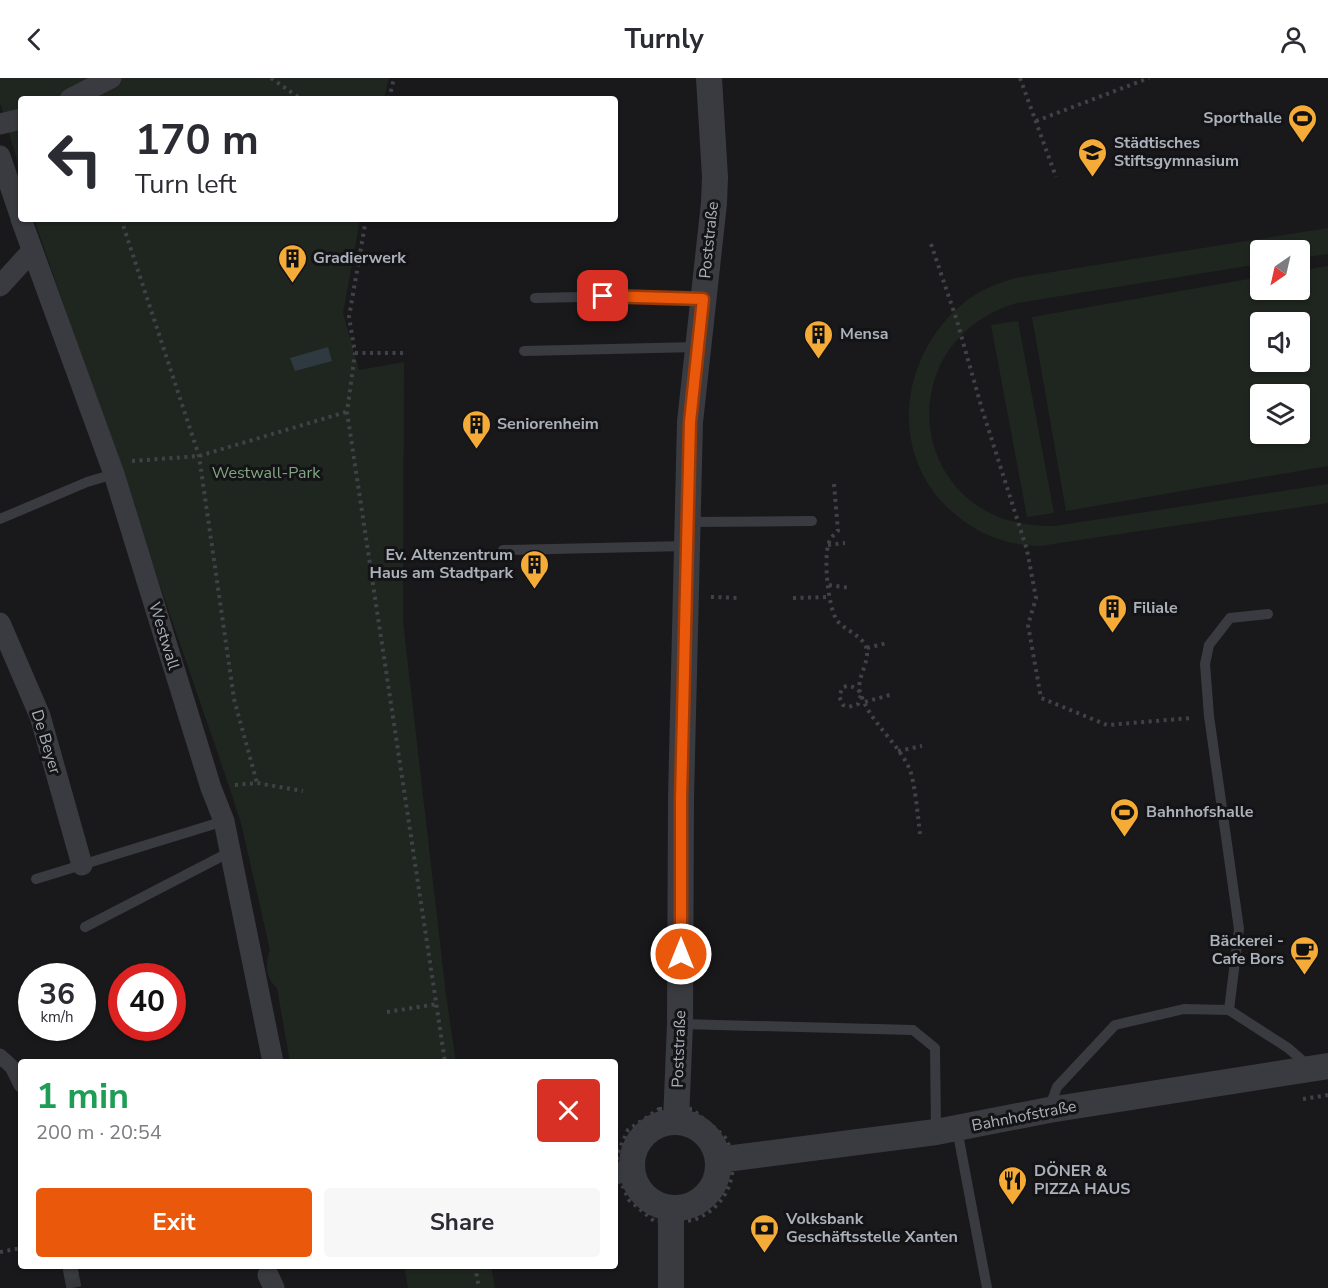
<!DOCTYPE html>
<html lang="en">
<head>
<meta charset="utf-8">
<style>
  body { margin:0; font-family:"Nunito Sans",sans-serif; background:#f7f7f7; color:#2b2b33; height:100vh; display:flex; flex-direction:column; font-size:22px; white-space:nowrap }
  * { box-sizing:border-box; margin:0 }
  p { font-size:20px; color:#7c7c81 }
  .icon { flex:none; width:33px; height:33px; fill:none; stroke:currentColor; stroke-width:2; stroke-linecap:round; stroke-linejoin:round }
  .map { position:relative; flex:1; overflow:hidden }
  .panel { position:absolute; left:18px; top:981px; width:600px; height:210px; display:flex; flex-direction:column; background:#fff; border-radius:6px; box-shadow:0 2px 4px #0004 }
  .panel>* { flex:none }
  .banner { position:absolute; left:18px; top:18px; width:600px; height:126px; border-radius:6px; box-shadow:0 2px 4px #0004; background:#fff; color:#2b2b33; overflow:hidden }
  .needle { width:39px; rotate:214deg }
  .fabs { position:absolute; left:1250px; top:162px; display:grid; gap:12px }
  .fabs a { display:grid; place-items:center; width:60px; height:60px; border-radius:6px; background:#fff; box-shadow:0 2px 4px #0004; font-size:30px }
  .speed { position:absolute; left:18px; top:885px; display:flex; gap:12px; font-size:30px; font-weight:700; text-align:center }
  .speed>* { display:grid; place-content:center; width:78px; height:78px; border-radius:50%; background:#fff; box-shadow:0 2px 4px #0004; line-height:1 }
  .speed small { font-size:15px; font-weight:400 }
  .speed .limit { border:9px solid #d22; background:#fff; color:#111 }
  .pin { position:absolute; display:grid; place-items:center; width:51px; height:51px; color:#fff; margin:-26px; border-radius:12px; box-shadow:0 3px 9px #0006 }
  .me { position:absolute; width:66px; margin:-33px; rotate:0deg; stroke-linejoin:round; filter:drop-shadow(0 0 4px #0008) }
  .turn { display:flex; align-items:center; gap:21px; height:126px; padding:0 18px; font-size:27px }
  .turn .icon { width:78px; height:78px; stroke-width:2.5 }
  .turn b { display:block; font-size:42px; line-height:51px }
  .round { display:grid; place-items:center; flex:none; width:63px; height:63px; border-radius:6px; background:#f7f7f7 }
  .summary { display:flex; align-items:center; justify-content:space-between; height:102px; padding:0 18px }
  h1 { font-size:36px; font-weight:700; line-height:45px; color:#1e9e55 }
  .action { display:flex; gap:12px; margin-top:auto; padding:12px 18px }
  .action a { flex:1; height:69px; border-radius:6px; background:#ea580c; color:#fff; font-size:24px; font-weight:700; line-height:69px; text-align:center }
  .action a+a { background:#f7f7f7; color:#2b2b33 }
  header { display:flex; justify-content:space-between; align-items:center; height:78px; padding:0 18px; background:#fff; font-size:27px; font-weight:700 }
  .map>svg:first-child { display:block }
</style>
</head>
<body>
<header><svg class="icon" aria-label="back" viewBox="0 0 24 24"><path d="M15 5l-7 7 7 7"/></svg>Turnly<svg class="icon" aria-label="person" viewBox="0 0 24 24"><circle cx="12" cy="8" r="4"/><path d="M4 21q1-7 8-7t8 7"/></svg></header>
<div class="map">
<svg width="1328" height="1210" viewBox="0 0 1328 1210">
  <rect width="100%" height="100%" fill="#19191b"/>
  <!-- green -->
  <path fill="#1f261f" fill-rule="evenodd" d="M0,0H389L384,21H21V96L0,24Z
    M34,141H360L343,235L359,292L404,284L403,544L446,917L456,984H290L277,910C265,900 265,885 270,872L242,749L231,714Z
    M1328,150V176L1299,180V172H1260V186L1017,225C883,264 908,453 1055,448L1328,406V425L1040,468C1008,467 981,458 956,437C886,380 898,277 966,223C981,212 998,205 1015,200Z
    M1328,188V388L1066,433L1032,239L1260,199V212H1299V193ZM1299,244V284H1260V244ZM1299,316V356H1260V316Z
    M1018,243L1054,435L1027,439L991,247Z
    M404,1188H491L495,1210H408Z"/>
  <!-- water -->
  <path fill="#2e3940" d="M328,269L332,283L295,293L290,280Z"/>
  <g fill="none" stroke-linecap="round" stroke-linejoin="round">
    <!-- pedestrian-tunnel -->
    <path stroke="#36373b" stroke-width="15" stroke-dasharray="15 8" stroke-linecap="butt" d="M71,1195L74,1210"/>
    <!-- path -->
    <path stroke="#404247" stroke-width="4" stroke-dasharray="3 4.5" stroke-linecap="butt" d="M271,0L301,21
      M1020,0L1056,99
      M389,21L394,0
      M1036,43L1149,0
      M121,141L199,378L234,621L257,705
      M366,141L349,239L355,275L347,334L445,984
      M931,166L957,243L982,331L1027,472L1036,520L1028,547L1041,620L1107,647L1191,640
      M355,275H403
      M132,383L199,378L346,334
      M834,406L838,453C833,457 829,462 828,468C824,484 828,526 836,541C843,552 861,556 866,569C871,584 856,599 860,614C869,644 898,664 910,692C915,706 918,739 920,756
      M828,467L845,465
      M829,507L850,510
      M711,519L740,520
      M793,520L830,519
      M867,570L887,565
      M860,614C854,609 851,607 843,609L839,618L843,627L849,629L858,626L861,617
      M865,624L893,616
      M898,673L922,668
      M235,707L257,705L303,713
      M387,934L437,926
      M1303,1021L1328,1017
      M659,1031H692C698,1037 724,1056 726,1061C742,1092 728,1128 696,1141C684,1145 666,1143 654,1143L629,1122L617,1095V1076L628,1052Z
      M0,1174L21,1170
      M475,1188L479,1210"/>
    <!-- service -->
    <path stroke="#3a3b40" stroke-width="10" d="M535,220L626,218L703,221
      M524,273L698,269
      M0,441L87,404L114,396
      M688,444L812,443
      M503,472L686,468
      M36,801L224,743
      M85,849L230,774
      M1229,932L1239,851L1209,638L1205,586L1209,567L1230,540L1268,536
      M681,946L913,952L935,970L936,1053
      M1049,1031L1057,1009L1115,947L1184,931L1229,932L1288,970L1310,989
      M957,1051L987,1210"/>
    <!-- pedestrian -->
    <path stroke="#3a3b40" stroke-width="15" d="M0,978L12,989L21,1007
      M70,1188L71,1195"/>
    <!-- minor -->
    <path stroke="#3a3b40" stroke-width="21" d="M70,21L111,0
      M0,46L21,41
      M0,78L21,140
      M21,141L114,396L211,710L224,743L273,984
      M0,208L32,173
      M0,545L40,638L82,787
      M615,1096L631,1092
      M268,1197L274,1210"/>
    <!-- tertiary -->
    <path stroke="#3a3b40" stroke-width="26" d="M676,1043L680,946L681,720L690,344L714,125L715,99L709,0
      M632 1087a43 43 0 1 1 86 0a43 43 0 1 1-86 0Z
      M718,1082L936,1054L1049,1032L1328,988
      M671,1210V1131"/>
  </g>
  <g fill="none" stroke-linecap="round" stroke-linejoin="round">
    <defs>
      <path id="route" d="M603,218L703,221L690,344L681,720V876"/>
    </defs>
    <!-- route casing -->
    <use href="#route" stroke="#983908" stroke-width="15"/>
    <!-- route -->
    <use href="#route" stroke="#ea580c" stroke-width="10"/>
  </g>
  <!-- icons -->
  <defs>
    <symbol id="stadium-pin" viewBox="-11 -11 22 30"><path d="M0 17L-7.5 6A9.5 9.5 0 1 1 7.5 6Z" fill="#f4ab38" stroke="#141416"/><path d="M0-5a6.5 5 0 1 0 0 10a6.5 5 0 1 0 0-10ZM-3.5-1.8h7v3.6h-7Z" fill="#111"/></symbol>
    <symbol id="school-pin" viewBox="-11 -11 22 30"><path d="M0 17L-7.5 6A9.5 9.5 0 1 1 7.5 6Z" fill="#f4ab38" stroke="#141416"/><path d="M0-5L7-2L0 1L-7-2ZM-4 1L0 2.5L4 1V4Q0 6-4 4Z" fill="#111"/></symbol>
    <symbol id="building-pin" viewBox="-11 -11 22 30"><path d="M0 17L-7.5 6A9.5 9.5 0 1 1 7.5 6Z" fill="#f4ab38" stroke="#141416"/><path d="M-4-6H4V6H1V3H-1V6H-4ZM-2.5-4.3h1.7v1.8h-1.7ZM.8-4.3h1.7v1.8H.8ZM-2.5-1h1.7V.8h-1.7ZM.8-1h1.7V.8H.8Z" fill="#111"/></symbol>
    <symbol id="cafe-pin" viewBox="-11 -11 22 30"><path d="M0 17L-7.5 6A9.5 9.5 0 1 1 7.5 6Z" fill="#f4ab38" stroke="#141416"/><path d="M-5.5-4.5H6V0H3Q3 3.5 0 3.5H-2.5Q-5.5 3.5-5.5 0ZM3-3.2v2h1.7v-2ZM-6 4.5H4V6H-6Z" fill="#111"/></symbol>
    <symbol id="restaurant-pin" viewBox="-11 -11 22 30"><path d="M0 17L-7.5 6A9.5 9.5 0 1 1 7.5 6Z" fill="#f4ab38" stroke="#141416"/><path d="M-5-6h1v4h1v-4h1v4h1v-4h1v5L-1.5 .5V6h-2V.5L-5-1ZM5-6V6H3V1.5H1.5Q1.5-4 5-6Z" fill="#111"/></symbol>
    <symbol id="bank-pin" viewBox="-11 -11 22 30"><path d="M0 17L-7.5 6A9.5 9.5 0 1 1 7.5 6Z" fill="#f4ab38" stroke="#141416"/><path d="M-6-4H6V4H-6ZM0-2.3a2.3 2.3 0 1 0 0 4.6a2.3 2.3 0 1 0 0-4.6Z" fill="#111"/></symbol>
  </defs>
  <g fill-rule="evenodd">
    <use href="#stadium-pin" x="1286" y="24" width="33" height="45"/>
    <use href="#school-pin" x="1076" y="58" width="33" height="45"/>
    <use href="#building-pin" x="276" y="164" width="33" height="45"/>
    <use href="#building-pin" x="802" y="240" width="33" height="45"/>
    <use href="#building-pin" x="460" y="330" width="33" height="45"/>
    <use href="#building-pin" x="518" y="470" width="33" height="45"/>
    <use href="#building-pin" x="1096" y="514" width="33" height="45"/>
    <use href="#stadium-pin" x="1108" y="718" width="33" height="45"/>
    <use href="#cafe-pin" x="1288" y="856" width="33" height="45"/>
    <use href="#restaurant-pin" x="996" y="1086" width="33" height="45"/>
    <use href="#bank-pin" x="748" y="1134" width="33" height="45"/>
  </g>
  <g text-anchor="middle" dominant-baseline="central" stroke-width="6" stroke-linejoin="round" paint-order="stroke">
    <!-- poi labels -->
    <g font-size="16" font-weight="bold" fill="#abb1bb" stroke="#141416" text-anchor="start">
      <text x="1282" y="40" text-anchor="end">Sporthalle</text>
      <text x="1114" y="65">Städtisches<tspan x="1114" dy="18">Stiftsgymnasium</tspan></text>
      <text x="313" y="180">Gradierwerk</text>
      <text x="840" y="256">Mensa</text>
      <text x="497" y="346">Seniorenheim</text>
      <text x="513" y="477" text-anchor="end">Ev. Altenzentrum<tspan x="513" dy="18">Haus am Stadtpark</tspan></text>
      <text x="1133" y="530">Filiale</text>
      <text x="1146" y="734">Bahnhofshalle</text>
      <text x="1284" y="863" text-anchor="end">Bäckerei -<tspan x="1284" dy="18">Cafe Bors</tspan></text>
      <text x="1034" y="1093">DÖNER &amp;<tspan x="1034" dy="18">PIZZA HAUS</tspan></text>
      <text x="786" y="1141">Volksbank<tspan x="786" dy="18">Geschäftsstelle Xanten</tspan></text>
    </g>
    <!-- street labels -->
    <g font-size="16" fill="#abb1bb" stroke="#141416">
      <text transform="translate(709 162) rotate(-84)">Poststraße</text>
      <text transform="translate(164 558) rotate(73)">Westwall</text>
      <text transform="translate(46 664) rotate(73)">De Beyer</text>
      <text transform="translate(679 971) rotate(-88)">Poststraße</text>
      <text transform="translate(1024 1038) rotate(-11)">Bahnhofstraße</text>
    </g>
    <!-- park labels -->
    <g font-size="16" fill="#82a683" stroke="#141416">
      <text x="266" y="395">Westwall-Park</text>
    </g>
  </g>
</svg>
<div class="fabs">
<a><svg class="needle" viewBox="-14 -14 28 28"><path d="M0-13l5 13h-10z" fill="#e53935"/><path d="M0 13l5-13h-10z" fill="#7c7c81"/></svg></a>
<a><svg class="icon" aria-label="sound" viewBox="0 0 24 24"><path d="M4 9h4l5-4v14l-5-4H4zM17 9q2 3 0 6"/></svg></a>
<a><svg class="icon" aria-label="layers" viewBox="0 0 24 24"><path d="M12 4l9 5-9 5-9-5zM3 14l9 5 9-5"/></svg></a>
</div>
<div class="speed"><div>36<small>km/h</small></div><div class="limit">40</div></div>
<div class="pin" style="left:603px;top:218px;background:#d93025"><svg class="icon" aria-label="arrive" viewBox="0 0 24 24"><path d="M6 21V4h12l-3 4 3 4H6"/></svg></div>
<svg class="me" style="left:681px;top:876px" viewBox="-20 -20 40 40"><circle r="17" fill="#ea580c" stroke="#fff" stroke-width="3"/><path d="M0-11L8 9 0 5-8 9z" fill="#fff"/></svg>
<div class="banner">
<div class="turn"><svg class="icon" aria-label="left" viewBox="0 0 24 24"><path d="M17 20v-9H6M10 6l-5 5 5 5"/></svg><div><b>170 m</b>Turn left</div></div>
</div>
<section class="panel">
<div class="summary"><div><h1>1 min</h1><p>200 m · 20:54</p></div><a class="round" style="background:#d93025;color:#fff"><svg class="icon" aria-label="close" viewBox="0 0 24 24"><path d="M6 6l12 12M18 6L6 18"/></svg></a></div>
<div class="action"><a>Exit</a><a>Share</a></div>
</section>
</div>
</body>
</html>
